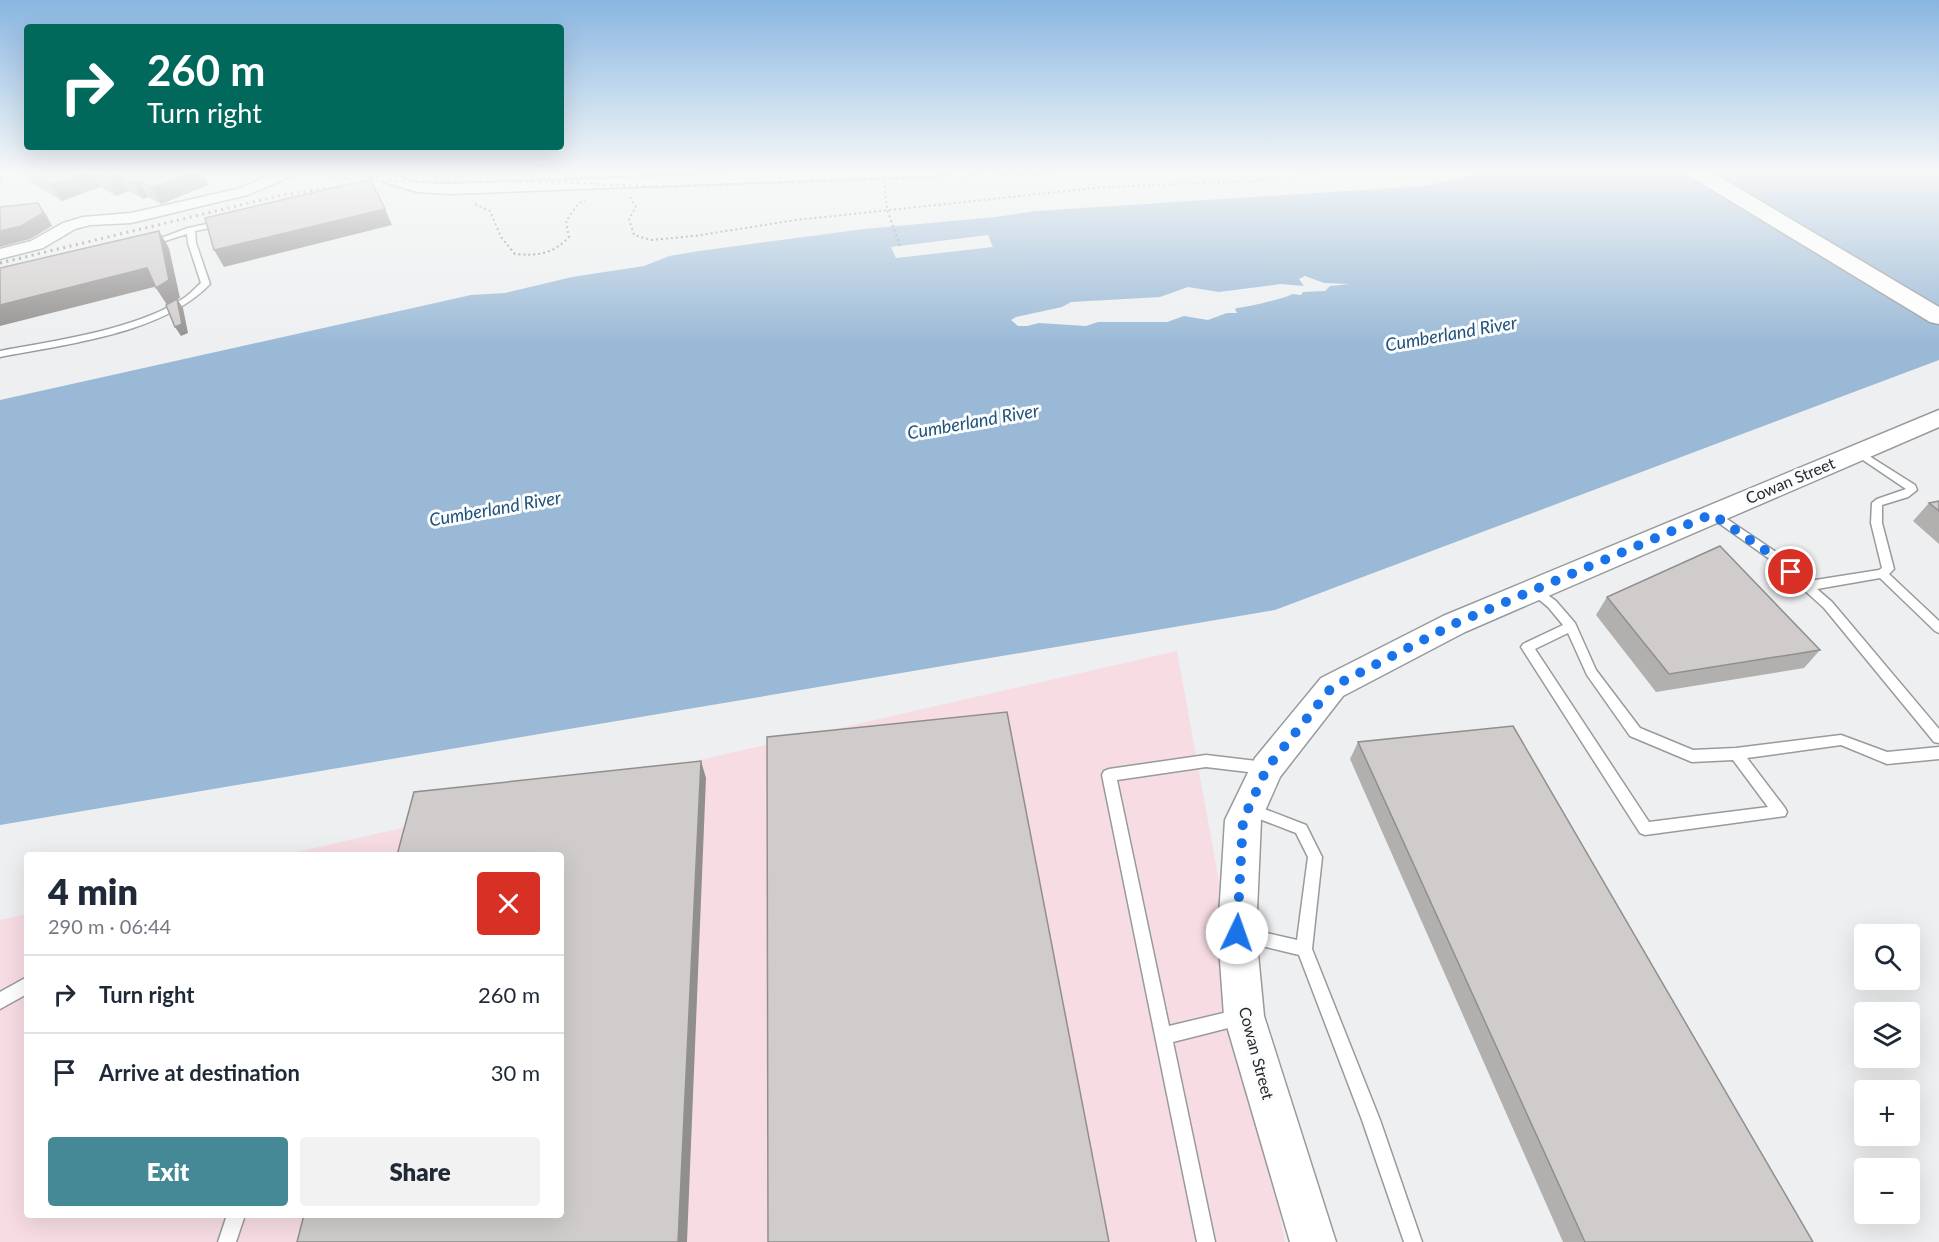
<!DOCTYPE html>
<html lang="en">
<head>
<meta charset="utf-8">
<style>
  body { margin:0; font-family:Lato,sans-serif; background:#f2f2f3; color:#1f2937; height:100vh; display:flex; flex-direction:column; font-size:22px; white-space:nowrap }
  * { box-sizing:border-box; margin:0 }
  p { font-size:20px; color:#747a83 }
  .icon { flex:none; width:33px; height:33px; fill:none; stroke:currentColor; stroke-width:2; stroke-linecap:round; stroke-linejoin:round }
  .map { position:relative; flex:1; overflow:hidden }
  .side { position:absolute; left:24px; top:852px; width:540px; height:366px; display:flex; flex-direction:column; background:#fff; border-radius:6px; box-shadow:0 6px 24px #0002 }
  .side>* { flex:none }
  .guide { position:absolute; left:24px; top:24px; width:540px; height:126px; border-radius:6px; box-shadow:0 6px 24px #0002; background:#00695c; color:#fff; overflow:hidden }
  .controls { position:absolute; left:1854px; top:924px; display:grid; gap:12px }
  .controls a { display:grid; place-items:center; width:66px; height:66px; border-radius:6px; background:#fff; box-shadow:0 6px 24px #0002; font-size:30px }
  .pin { position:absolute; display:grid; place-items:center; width:51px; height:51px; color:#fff; margin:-26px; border:3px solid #fff; border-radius:50%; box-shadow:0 2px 6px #0007 }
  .me { position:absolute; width:66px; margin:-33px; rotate:3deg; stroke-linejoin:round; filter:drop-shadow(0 0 4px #0008) }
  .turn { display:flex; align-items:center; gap:21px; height:126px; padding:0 24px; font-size:27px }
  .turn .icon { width:78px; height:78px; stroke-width:2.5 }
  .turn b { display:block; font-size:42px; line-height:51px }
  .round { display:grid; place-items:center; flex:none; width:63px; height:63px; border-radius:6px; background:#f2f2f3 }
  .summary { display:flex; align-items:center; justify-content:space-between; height:102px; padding:0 24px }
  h1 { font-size:36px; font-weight:800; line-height:45px }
  .action { display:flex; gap:12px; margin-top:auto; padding:12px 24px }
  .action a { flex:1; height:69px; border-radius:6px; background:#448995; color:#fff; font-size:24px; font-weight:800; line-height:69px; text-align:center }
  .action a+a { background:#f2f2f3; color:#1f2937 }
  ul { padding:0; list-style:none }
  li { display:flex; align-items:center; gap:18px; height:78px; padding:0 24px; border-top:2px solid #e0e1e3 }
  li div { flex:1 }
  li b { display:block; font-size:22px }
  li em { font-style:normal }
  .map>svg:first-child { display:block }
</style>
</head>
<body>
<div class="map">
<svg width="1939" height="1242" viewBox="0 0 1939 1242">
  <rect width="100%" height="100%" fill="#edeff0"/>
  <!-- industrial -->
  <path fill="#f7dde3" d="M1177,651L1285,1242H0V920L27,914V1215H561V855H284Z"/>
  <!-- water -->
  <path fill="#99b9d6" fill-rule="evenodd" d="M1490,171H1939V360L1275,610L0,825V400L471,295L505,293L572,277L644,266L669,256L699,251L864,229L996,217L1036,211L1424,186ZM988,235L993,247L896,258L891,247ZM1305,276L1324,283L1350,284L1330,286L1325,291L1303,292L1301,295L1292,294C1287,298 1245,308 1237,308L1235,309L1237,313H1227L1208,320L1184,316L1167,322H1098L1086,326L1039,323L1027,326H1018L1011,320L1016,317L1062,307L1071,302L1160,297L1188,287L1219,292L1281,284L1304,286L1299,279Z"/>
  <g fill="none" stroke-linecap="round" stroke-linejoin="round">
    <defs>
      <path id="service" d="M635,171H643L637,184L633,186L629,184Z
        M221,221H224V225L195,231L196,243L210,284C162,334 66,344 0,357V351C54,341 139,329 184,298C190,294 195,288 201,283L188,243L187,234L149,246L145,244L188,228Z
        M1858,449L1915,485L1917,490L1908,497L1882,505V523L1894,569L1889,574L1939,621V633L1935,631L1880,578L1817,589L1832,602L1939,729V743L1934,742L1824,608L1771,560L1706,514L1707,511H1715L1779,554L1809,581L1879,570L1882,568L1871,523L1872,503L1877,499L1906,489L1854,454L1853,452Z
        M1534,585L1556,601L1575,623L1596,670L1640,728L1693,750L1736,748L1841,735L1887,752L1939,747V759L1887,764L1841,745L1747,758L1785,808L1787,812L1785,816L1645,835L1640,833L1521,647L1523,644L1563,625L1548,607L1530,592L1528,589L1530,586ZM1568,633L1587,675L1630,736L1692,762L1733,760L1768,807L1649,822L1535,649Z
        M1206,755L1265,762L1270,764L1272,768L1270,772L1265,774L1206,767L1117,780L1169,1026L1240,1009L1246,1011L1248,1017L1246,1023L1240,1025L1173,1042L1215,1242H1197L1102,775L1104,771L1109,769Z
        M1249,803L1306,825L1322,857L1312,949L1380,1120L1422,1242H1404L1362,1120L1299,955L1241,941L1236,939L1233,934L1236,929L1241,927L1297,940L1308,857L1296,833L1244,813L1242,809L1244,805Z
        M27,977V994L0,1009V992Z
        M227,1215H245L236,1242H218Z"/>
      <path id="minor" d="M282,171H304L247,195L131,223L90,225L75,229L43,248L0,259V249L31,241L63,223L83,217L131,213L237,189Z
        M357,171H381L418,183L449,184L812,171H953L946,175L449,194L417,192L359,174Z"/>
      <path id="tertiary" d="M1939,410V427L1465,632L1343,696L1280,777L1261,820L1256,933L1264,1016L1336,1242H1290L1224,1016L1218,933L1225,820L1255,758L1321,678L1443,616Z"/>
      <path id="motorway" d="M1685,171H1710L1939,307V324L1930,322L1688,175Z"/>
    </defs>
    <!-- service casing -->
    <use href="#service" stroke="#989a9c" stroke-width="3"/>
    <!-- minor casing -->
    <use href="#minor" stroke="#989a9c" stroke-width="3"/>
    <!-- tertiary casing -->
    <use href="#tertiary" stroke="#989a9c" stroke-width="3"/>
    <!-- motorway casing -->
    <use href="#motorway" stroke="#989a9c" stroke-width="3"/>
    <!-- path -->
    <path stroke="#808283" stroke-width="2" stroke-dasharray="2 3" stroke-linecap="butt" d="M314,173L351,180
      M630,197L636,207L629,219L634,235L651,240L694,236L796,220L1104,187L1254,181L1314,175L1319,171
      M475,204L490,211L501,237L515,254C538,256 553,254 569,237L566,221L578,204L585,200"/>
    <!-- service -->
    <use href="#service" fill="#fff" fill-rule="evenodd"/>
    <!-- minor -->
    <use href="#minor" fill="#fff" fill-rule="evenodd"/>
    <!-- tertiary -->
    <use href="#tertiary" fill="#fff" fill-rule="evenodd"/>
    <!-- motorway -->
    <use href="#motorway" fill="#fff" fill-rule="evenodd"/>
    <!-- rail -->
    <path stroke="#858687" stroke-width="3" stroke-dasharray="2 4.5" stroke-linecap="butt" d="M338,171L395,181L567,182L652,187L1141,171
      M806,171L858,173
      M850,171L876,173
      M0,263L282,195L359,184"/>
    <!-- path-bridge -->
    <path stroke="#808283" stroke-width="2" stroke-dasharray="2 3" stroke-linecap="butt" d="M883,171L887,209L900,246"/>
  </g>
  <!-- wall -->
  <path fill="#b2afaf" d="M12,171H200L208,185L161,204L148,197L143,199L129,191L116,196L100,187L62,201Z
    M1939,501V544L1913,521L1929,503Z
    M1607,597L1820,650L1804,668L1656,692L1596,615Z
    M1358,742L1813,1242H1563L1350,759Z"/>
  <!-- shaded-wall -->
  <path fill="#918f8e" d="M89,171H90L100,187L62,201L51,185Z
    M195,171H200L208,185L161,204L152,188Z
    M0,174L3,178L0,183Z
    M119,175L129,191L116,196L106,180Z
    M139,181L148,197L143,199L133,183Z
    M38,203L47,216L52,226L30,239L0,247V231Z
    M385,209L392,225L224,267L214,250Z
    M159,231L169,248L180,298L177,299L183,308L188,333L181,336L175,327L167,305L156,288Z
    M147,268L158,286L0,326V305Z
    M701,761L706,778L687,1242H678Z"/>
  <!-- building -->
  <path fill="#cfcccb" stroke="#918f8e" stroke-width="1.5" d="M28,171H89L51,185Z
    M91,171H195L152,188L139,181L133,183L119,175L106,180Z
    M370,179L385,209L214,250L205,218Z
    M38,203L43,213L21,226L0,231V207Z
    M159,231L169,280L156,288L147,268L0,305V268Z
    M177,299L182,324L175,327L166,305Z
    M1939,501V511L1929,503Z
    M1720,546L1820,650L1669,674L1607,597Z
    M1007,712L1109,1242H768L767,737Z
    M1513,726L1813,1242H1585L1358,742Z
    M701,761L678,1242H297L304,1215H561V855H397L414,792Z"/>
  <!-- sky -->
  <linearGradient id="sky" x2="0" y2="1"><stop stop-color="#88b6e1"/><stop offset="0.5" stop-color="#f7f8f8"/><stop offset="1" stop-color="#f7f8f8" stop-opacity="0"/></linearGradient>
  <rect width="1939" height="345" fill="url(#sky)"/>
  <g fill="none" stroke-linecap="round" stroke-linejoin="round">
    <!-- route -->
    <path stroke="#1a73e8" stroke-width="10" stroke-dasharray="0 18" d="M1237,933L1243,820L1267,768L1332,687L1454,624L1712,514L1775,557L1791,572"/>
  </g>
  <g text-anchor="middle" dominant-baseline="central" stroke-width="6" stroke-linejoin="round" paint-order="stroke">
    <!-- street labels -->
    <g font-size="16" fill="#272829" stroke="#fafcfe">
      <text transform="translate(1790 480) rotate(-23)">Cowan Street</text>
      <text transform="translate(1257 1053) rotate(75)">Cowan Street</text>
    </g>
    <!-- water labels -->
    <g font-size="18" font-style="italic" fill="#205279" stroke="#fafcfe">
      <text transform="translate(1451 333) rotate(-10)">Cumberland River</text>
      <text transform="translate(973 421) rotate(-10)">Cumberland River</text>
      <text transform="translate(495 508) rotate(-10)">Cumberland River</text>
    </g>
  </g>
</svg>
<div class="controls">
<a><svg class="icon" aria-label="search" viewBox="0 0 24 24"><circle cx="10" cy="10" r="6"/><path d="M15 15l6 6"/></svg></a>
<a><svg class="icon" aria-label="layers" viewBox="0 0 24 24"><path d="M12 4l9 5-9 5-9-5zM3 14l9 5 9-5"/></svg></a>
<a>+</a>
<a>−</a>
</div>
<div class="pin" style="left:1791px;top:572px;background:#d93025"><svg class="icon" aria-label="arrive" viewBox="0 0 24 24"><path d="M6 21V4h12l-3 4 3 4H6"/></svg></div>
<svg class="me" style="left:1237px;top:933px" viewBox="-20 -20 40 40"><circle r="19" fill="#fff"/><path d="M0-13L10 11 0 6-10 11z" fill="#1a73e8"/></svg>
<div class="guide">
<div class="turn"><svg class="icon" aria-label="right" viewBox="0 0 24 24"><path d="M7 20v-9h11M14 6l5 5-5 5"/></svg><div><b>260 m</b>Turn right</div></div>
</div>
<section class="side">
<div class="summary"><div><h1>4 min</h1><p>290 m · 06:44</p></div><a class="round" style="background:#d93025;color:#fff"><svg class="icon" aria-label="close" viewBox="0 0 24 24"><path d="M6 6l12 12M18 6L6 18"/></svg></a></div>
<ul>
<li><svg class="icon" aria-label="right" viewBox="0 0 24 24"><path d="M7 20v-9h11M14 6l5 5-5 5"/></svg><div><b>Turn right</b></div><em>260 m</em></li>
<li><svg class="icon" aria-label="arrive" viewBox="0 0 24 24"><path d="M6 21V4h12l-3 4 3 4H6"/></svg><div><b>Arrive at destination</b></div><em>30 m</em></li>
</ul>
<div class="action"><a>Exit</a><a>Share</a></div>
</section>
</div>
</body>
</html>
